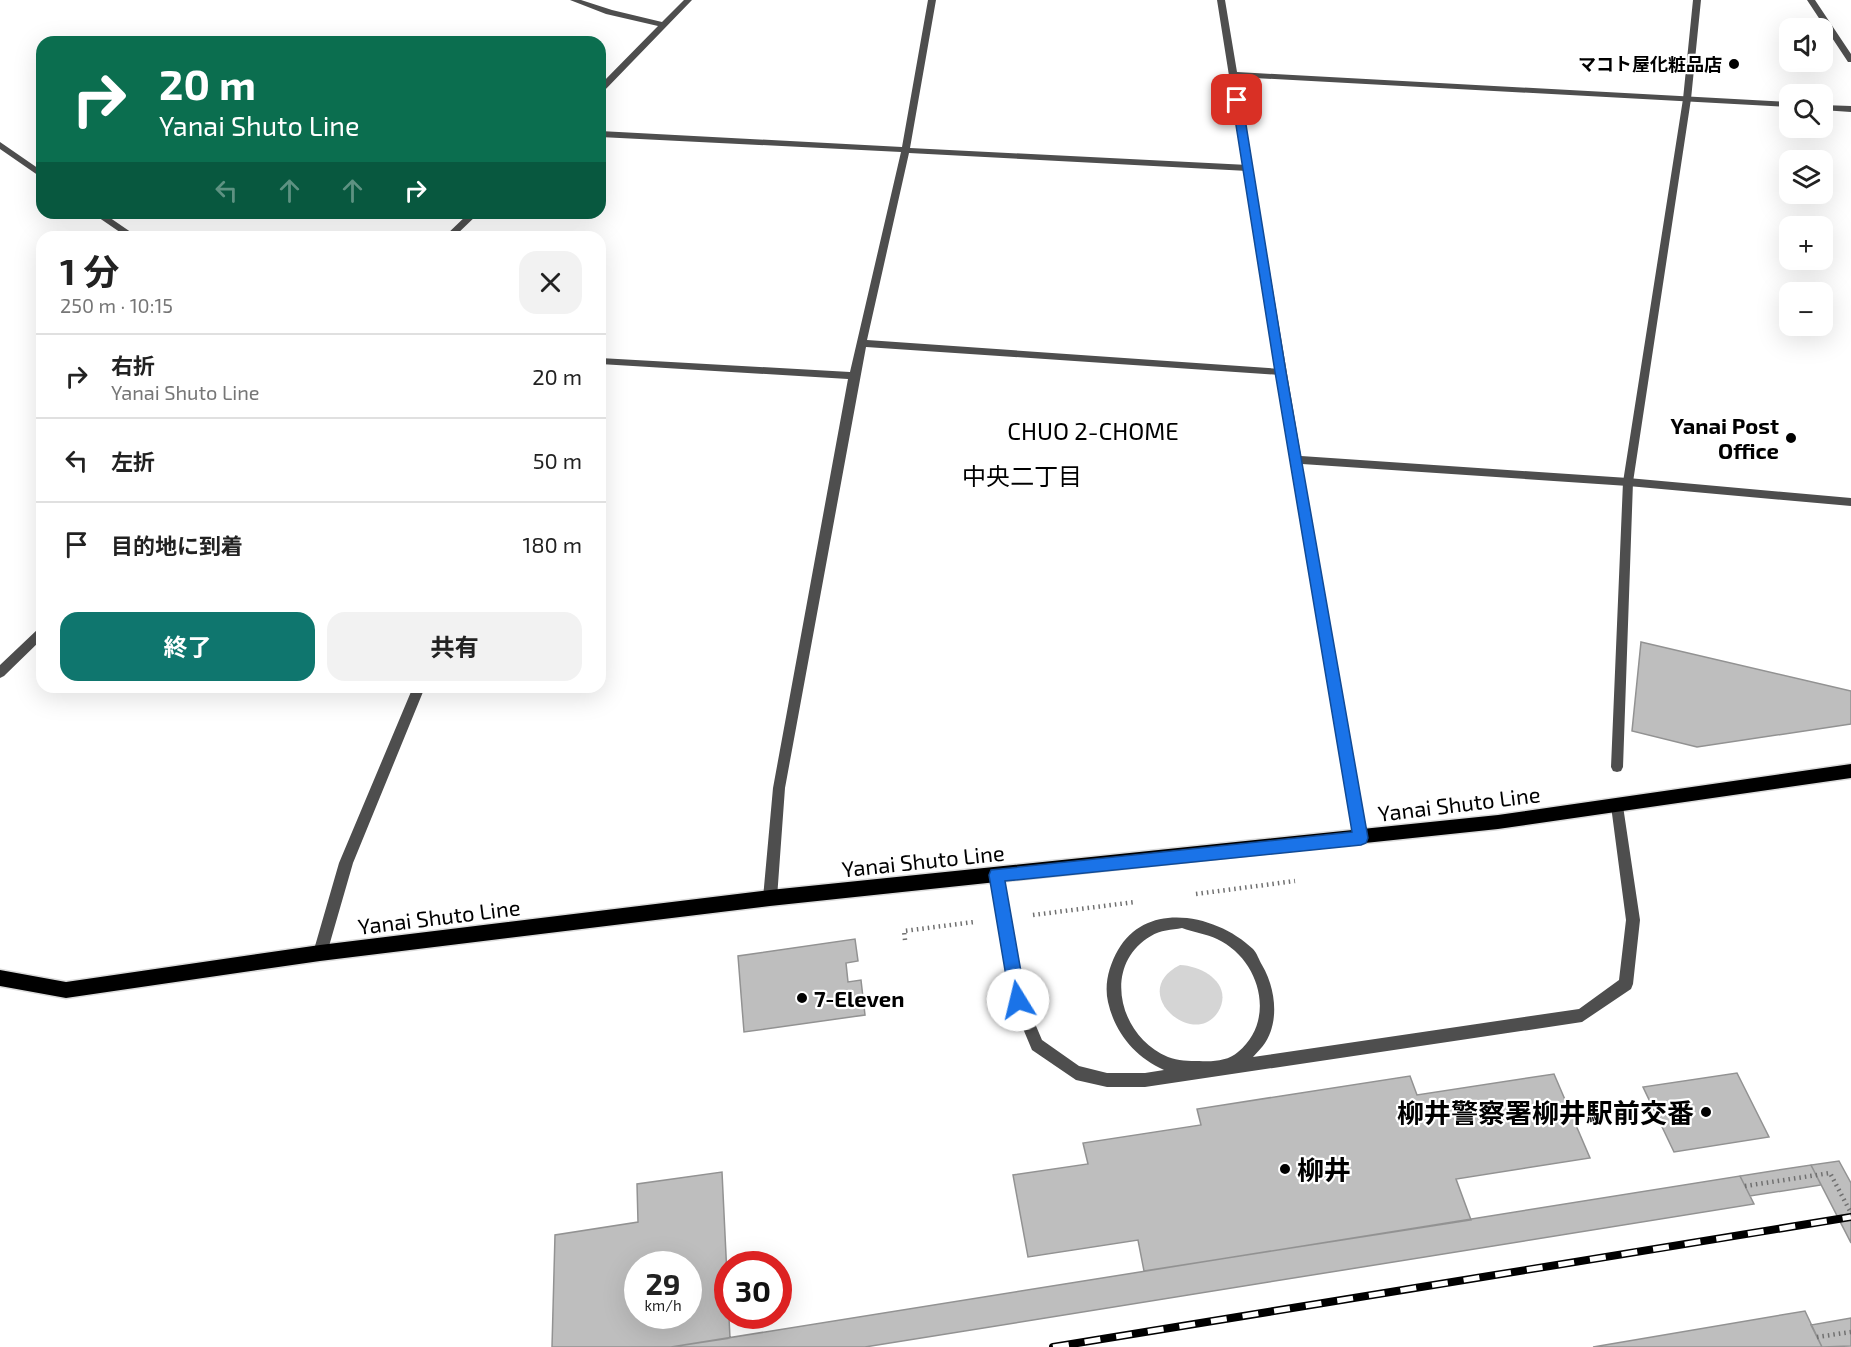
<!DOCTYPE html>
<html lang="ja">
<head>
<meta charset="utf-8">
<style>
  body { margin:0; font-family:"Exo 2","Noto Sans JP",sans-serif; background:#f2f2f2; color:#222; height:100vh; display:flex; flex-direction:column; font-size:22px; white-space:nowrap }
  * { box-sizing:border-box; margin:0 }
  p { font-size:20px; color:#767676 }
  .icon { flex:none; width:33px; height:33px; fill:none; stroke:currentColor; stroke-width:2; stroke-linecap:round; stroke-linejoin:round }
  .map { position:relative; flex:1; overflow:hidden }
  .panel { position:absolute; left:36px; top:231px; width:570px; height:462px; display:flex; flex-direction:column; background:#fff; border-radius:18px; box-shadow:0 6px 24px #0002 }
  .panel>* { flex:none }
  .top-card { position:absolute; left:36px; top:36px; width:570px; height:183px; border-radius:18px; box-shadow:0 6px 24px #0002; background:#0b6e4f; color:#fff; overflow:hidden }
  .buttons { position:absolute; left:1779px; top:18px; display:grid; gap:12px }
  .buttons a { display:grid; place-items:center; width:54px; height:54px; border-radius:12px; background:#fff; box-shadow:0 6px 24px #0002; font-size:30px }
  .speed { position:absolute; left:624px; top:1251px; display:flex; gap:12px; font-size:30px; font-weight:700; text-align:center }
  .speed>* { display:grid; place-content:center; width:78px; height:78px; border-radius:50%; background:#fff; box-shadow:0 6px 24px #0002; line-height:1 }
  .speed small { font-size:15px; font-weight:400 }
  .speed .limit { border:9px solid #d22; background:#fff; color:#111 }
  .pin { position:absolute; display:grid; place-items:center; width:51px; height:51px; color:#fff; margin:-26px; border-radius:12px; box-shadow:0 3px 9px #0006 }
  .me { position:absolute; width:66px; margin:-33px; rotate:351deg; stroke-linejoin:round; filter:drop-shadow(0 0 4px #0008) }
  .turn { display:flex; align-items:center; gap:21px; height:126px; padding:0 24px; font-size:27px }
  .turn .icon { width:78px; height:78px; stroke-width:2.5 }
  .turn b { display:block; font-size:42px; line-height:51px }
  .lanes { display:flex; align-items:center; height:57px; padding:0 24px; background:#0003; justify-content:center; gap:30px; direction:ltr }
  .lanes .off { opacity:.35 }
  .round { display:grid; place-items:center; flex:none; width:63px; height:63px; border-radius:18px; background:#f2f2f2 }
  .overview { display:flex; align-items:center; justify-content:space-between; height:102px; padding:0 24px }
  h1 { font-size:36px; font-weight:700; line-height:45px }
  .action { display:flex; gap:12px; margin-top:auto; padding:12px 24px }
  .action a { flex:1; height:69px; border-radius:18px; background:#0f766e; color:#fff; font-size:24px; font-weight:700; line-height:69px; text-align:center }
  .action a+a { background:#f2f2f2; color:#222 }
  ul { padding:0; list-style:none }
  li { display:flex; align-items:center; gap:18px; height:84px; padding:0 24px; border-top:2px solid #e0e0e0 }
  li div { flex:1 }
  li b { display:block; font-size:22px }
  li em { font-style:normal }
  .map>svg:first-child { display:block }
</style>
</head>
<body>
<div class="map">
<svg width="1851" height="1347" viewBox="0 0 1851 1347">
  <rect width="100%" height="100%" fill="#fff"/>
  <!-- green -->
  <path fill="#d5d5d5" d="M1180,965C1204,966 1234,985 1218,1012C1194,1050 1126,992 1180,965Z"/>
  <!-- building -->
  <path fill="#bebebe" stroke="#929292" stroke-width="1.5" fill-rule="evenodd" d="M1641,642L1851,691V724L1697,747L1632,731Z
    M855,939L858,961L846,963L848,982L861,980L865,1015L744,1032L738,956Z
    M1737,1073L1769,1137L1674,1152L1643,1087Z
    M1554,1074L1590,1158L1456,1179L1471,1220L1144,1271L1138,1240L1028,1257L1013,1175L1088,1164L1083,1143L1201,1125L1197,1109L1410,1076L1417,1095Z
    M1839,1161L1851,1183V1243L1811,1165Z
    M1811,1165L1821,1185L1750,1196L1740,1176Z
    M722,1172L730,1338L671,1347H552L555,1235L638,1222L637,1184ZM638,1264H688V1316H638Z
    M1740,1176L1754,1204L865,1347H671Z
    M1805,1311L1822,1347H1593Z
    M1851,1318V1346L1822,1347L1811,1325Z"/>
  <g fill="none" stroke-linecap="round" stroke-linejoin="round">
    <defs>
      <path id="primary" d="M1851,764V778L1498,829L770,906L320,961L66,998L0,986V970L66,982L320,945L770,890L1498,815Z"/>
    </defs>
    <!-- primary casing -->
    <use href="#primary" stroke="#dbdbdb" stroke-width="3"/>
    <!-- path -->
    <path stroke="#707070" stroke-width="4.5" stroke-dasharray="1.5 4" stroke-linecap="butt" d="M1196,894L1295,881
      M1033,915L1135,902
      M905,940L904,931L974,922
      M1745,1186L1830,1173L1851,1213
      M1817,1337L1851,1332"/>
    <!-- minor -->
    <path fill="#4e4e4e" fill-rule="evenodd" d="M570,0H581L612,10L662,22L684,0H692L603,92H600V85L658,26L606,14Z
      M928,0H936L910,148L1248,165L1252,168L1248,171L909,153L867,340L1281,369L1286,372L1281,375L866,347L785,788L777,898L775,902L770,904L765,902L763,898L773,788L848,379L600,364V358L850,372L901,152L600,137V131L902,147Z
      M1693,0H1701L1691,99L1633,482L1623,767L1621,771L1617,772L1613,771L1611,767L1623,482L1683,99Z
      M0,142L42,171V178L0,149Z
      M92,213H103L138,237H127Z
      M469,213H479L454,237H444Z
      M42,627V639L4,676L0,678V665L38,629Z
      M413,687H425L353,863L327,953L325,958L320,960L315,958L313,953L339,863Z
      M1617,800L1622,802L1623,806L1640,920L1633,984L1631,989L1582,1022L1145,1087H1107L1076,1080L1032,1050L1011,1000L989,875L991,871L996,869L1001,871L1003,875L1025,1000L1042,1040L1079,1066L1107,1073H1145L1164,1070C1135,1057 1115,1033 1108,1002C1104,984 1109,966 1118,950C1147,899 1218,915 1253,949C1257,953 1259,960 1262,965C1275,987 1280,1020 1265,1043C1262,1048 1257,1052 1253,1057L1579,1009L1619,980L1626,920L1611,806L1612,802ZM1182,928C1193,932 1207,934 1217,939C1260,959 1277,1020 1238,1052C1228,1061 1212,1062 1199,1061C1189,1061 1178,1061 1168,1057C1119,1037 1101,965 1151,936C1160,930 1172,930 1182,928Z"/>
    <!-- tertiary -->
    <path fill="#4e4e4e" fill-rule="evenodd" d="M1217,0H1225L1237,72L1790,102V107L1237,77L1301,456L1628,478L1851,498V506L1628,486L1302,464L1368,838L1366,842L1361,844L1356,842L1354,838L1276,372Z
      M1807,0H1815L1851,54V62H1848Z
      M1822,105L1851,106V112L1822,110Z"/>
    <!-- primary -->
    <use href="#primary" fill="#000" fill-rule="evenodd"/>
    <defs>
      <path id="rail" d="M1053,1347L1851,1217"/>
    </defs>
    <!-- rail casing -->
    <use href="#rail" stroke="#000" stroke-width="8"/>
    <!-- rail -->
    <use href="#rail" stroke="#fff" stroke-width="5" stroke-dasharray="16" stroke-linecap="butt"/>
  </g>
  <!-- route -->
  <path fill="#1a73e8" stroke="#114b97" stroke-width="1.5" d="M1237,97L1242,100L1286,372L1368,838L1366,843L1361,845L1005,881L1026,1000L1023,1005L1018,1007L1012,1005L1010,1000L989,875L991,870L1352,832L1275,372L1232,100Z"/>
  <!-- markers -->
  <g fill="#000" stroke="#fff" stroke-width="2">
    <circle cx="1734" cy="64" r="6"/>
    <circle cx="1791" cy="438" r="6"/>
    <circle cx="802" cy="998" r="6"/>
    <circle cx="1706" cy="1112" r="6"/>
    <circle cx="1285" cy="1169" r="6"/>
  </g>
  <g text-anchor="middle" dominant-baseline="central" stroke-width="4.5" stroke-linejoin="round" paint-order="stroke">
    <!-- far-poi labels -->
    <g font-size="18" font-weight="bold" fill="#000" stroke="#fff" text-anchor="end">
      <text x="1722" y="64">マコト屋化粧品店</text>
    </g>
    <!-- poi labels -->
    <g font-size="22" font-weight="bold" fill="#000" stroke="#fff" text-anchor="end">
      <text x="1779" y="425">Yanai Post<tspan x="1779" dy="25">Office</tspan></text>
      <text x="814" y="998" text-anchor="start">7-Eleven</text>
    </g>
    <!-- street labels -->
    <g font-size="22" fill="#000" stroke="#fff">
      <text transform="translate(1459 803) rotate(-7)">Yanai Shuto Line</text>
      <text transform="translate(923 860) rotate(-6)">Yanai Shuto Line</text>
      <text transform="translate(439 916) rotate(-7)">Yanai Shuto Line</text>
    </g>
    <!-- neighbourhood labels -->
    <g font-size="24" fill="#000" stroke="#fff">
      <text x="1093" y="430">CHUO 2-CHOME</text>
      <text x="1022" y="475">中央二丁目</text>
    </g>
    <!-- near-poi labels -->
    <g font-size="27" font-weight="bold" fill="#000" stroke="#fff" text-anchor="end">
      <text x="1694" y="1112">柳井警察署柳井駅前交番</text>
      <text x="1297" y="1169" text-anchor="start">柳井</text>
    </g>
  </g>
</svg>
<div class="buttons">
<a><svg class="icon" aria-label="sound" viewBox="0 0 24 24"><path d="M4 9h4l5-4v14l-5-4H4zM17 9q2 3 0 6"/></svg></a>
<a><svg class="icon" aria-label="search" viewBox="0 0 24 24"><circle cx="10" cy="10" r="6"/><path d="M15 15l6 6"/></svg></a>
<a><svg class="icon" aria-label="layers" viewBox="0 0 24 24"><path d="M12 4l9 5-9 5-9-5zM3 14l9 5 9-5"/></svg></a>
<a>+</a>
<a>−</a>
</div>
<div class="speed"><div>29<small>km/h</small></div><div class="limit">30</div></div>
<div class="pin" style="left:1237px;top:100px;background:#d93025"><svg class="icon" aria-label="arrive" viewBox="0 0 24 24"><path d="M6 21V4h12l-3 4 3 4H6"/></svg></div>
<svg class="me" style="left:1018px;top:1000px" viewBox="-20 -20 40 40"><circle r="19" fill="#fff"/><path d="M0-13L10 11 0 6-10 11z" fill="#1a73e8"/></svg>
<div class="top-card">
<div class="turn"><svg class="icon" aria-label="right" viewBox="0 0 24 24"><path d="M7 20v-9h11M14 6l5 5-5 5"/></svg><div><b>20 m</b>Yanai Shuto Line</div></div>
<div class="lanes"><svg class="icon off" aria-label="left" viewBox="0 0 24 24"><path d="M17 20v-9H6M10 6l-5 5 5 5"/></svg><svg class="icon off" aria-label="ahead" viewBox="0 0 24 24"><path d="M12 20V5M6 11l6-6 6 6"/></svg><svg class="icon off" aria-label="ahead" viewBox="0 0 24 24"><path d="M12 20V5M6 11l6-6 6 6"/></svg><svg class="icon" aria-label="right" viewBox="0 0 24 24"><path d="M7 20v-9h11M14 6l5 5-5 5"/></svg></div>
</div>
<section class="panel">
<div class="overview"><div><h1>1 分</h1><p>250 m · 10:15</p></div><a class="round"><svg class="icon" aria-label="close" viewBox="0 0 24 24"><path d="M6 6l12 12M18 6L6 18"/></svg></a></div>
<ul>
<li><svg class="icon" aria-label="right" viewBox="0 0 24 24"><path d="M7 20v-9h11M14 6l5 5-5 5"/></svg><div><b>右折</b><p>Yanai Shuto Line</p></div><em>20 m</em></li>
<li><svg class="icon" aria-label="left" viewBox="0 0 24 24"><path d="M17 20v-9H6M10 6l-5 5 5 5"/></svg><div><b>左折</b></div><em>50 m</em></li>
<li><svg class="icon" aria-label="arrive" viewBox="0 0 24 24"><path d="M6 21V4h12l-3 4 3 4H6"/></svg><div><b>目的地に到着</b></div><em>180 m</em></li>
</ul>
<div class="action"><a>終了</a><a>共有</a></div>
</section>
</div>
</body>
</html>
